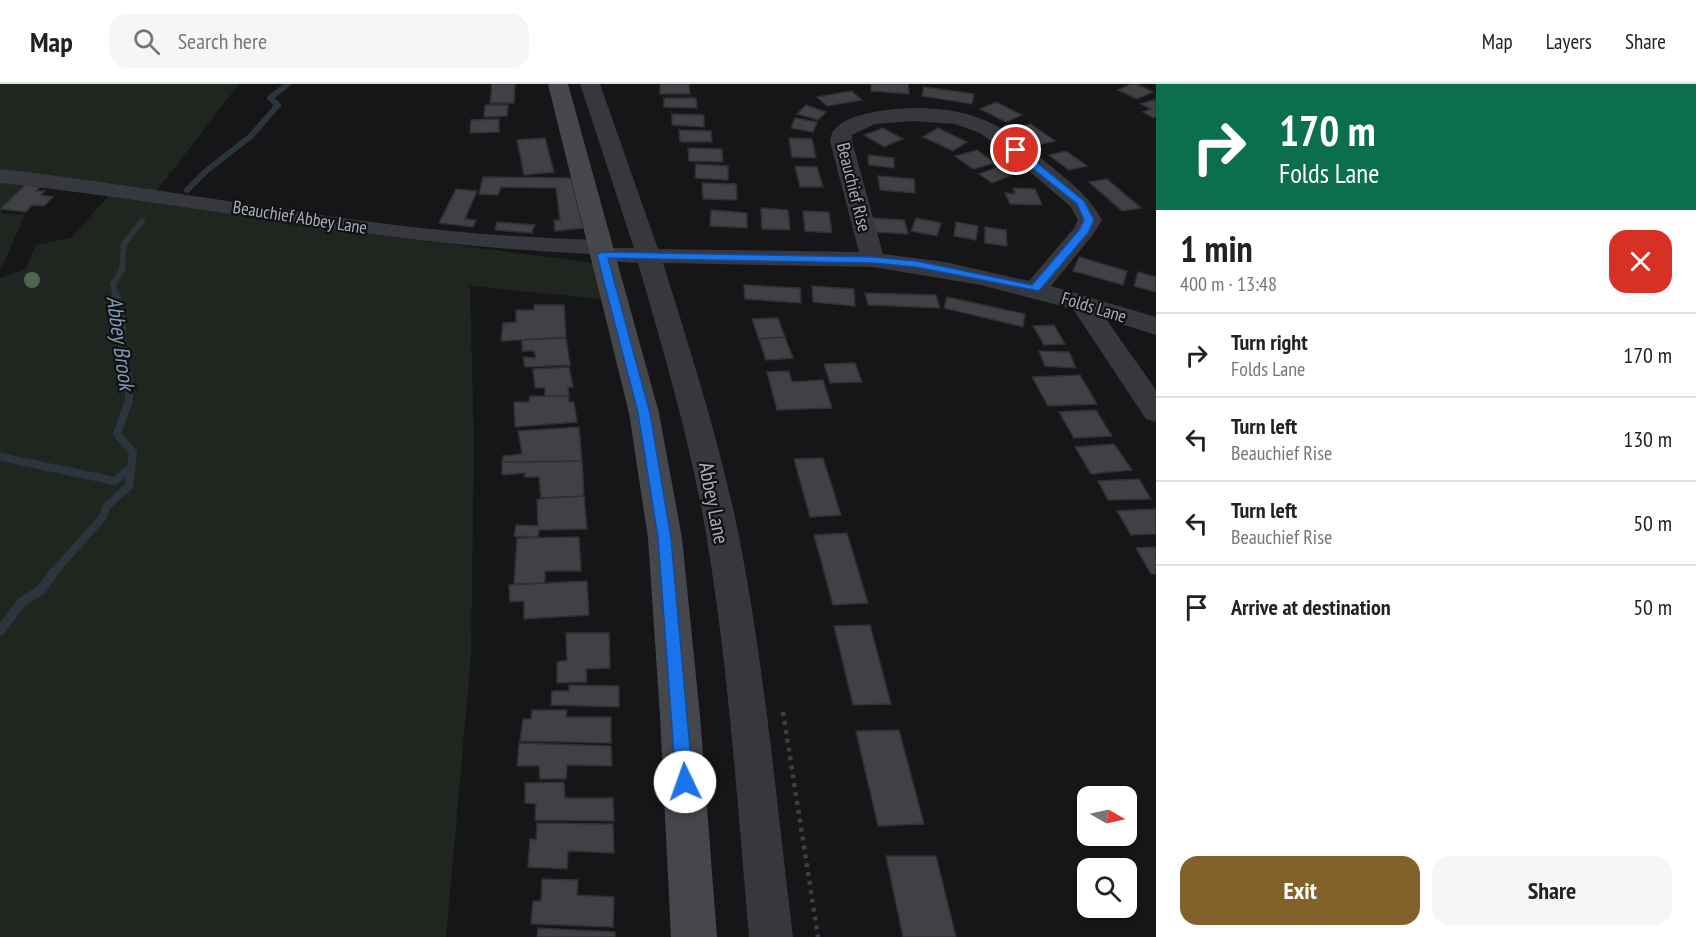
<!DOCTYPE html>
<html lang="en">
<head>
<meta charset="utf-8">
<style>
  body { margin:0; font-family:"PT Sans Narrow",sans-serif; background:#f6f6f6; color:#222; height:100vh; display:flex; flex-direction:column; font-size:22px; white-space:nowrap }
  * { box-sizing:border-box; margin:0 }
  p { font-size:20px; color:#767676 }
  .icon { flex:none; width:33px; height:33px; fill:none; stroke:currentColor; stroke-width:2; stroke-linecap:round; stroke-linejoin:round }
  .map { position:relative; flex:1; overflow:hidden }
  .details { display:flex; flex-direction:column; background:#fff; width:540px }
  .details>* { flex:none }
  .top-card { background:#0b6e4f; color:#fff; overflow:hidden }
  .needle { width:39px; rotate:99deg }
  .buttons { position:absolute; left:1077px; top:702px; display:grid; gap:12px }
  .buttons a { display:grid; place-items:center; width:60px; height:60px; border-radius:12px; background:#fff; box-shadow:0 2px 4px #0004; font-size:30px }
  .pin { position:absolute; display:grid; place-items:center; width:51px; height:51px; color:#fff; margin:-26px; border:3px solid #fff; border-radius:50%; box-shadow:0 2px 6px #0007 }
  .me { position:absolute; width:66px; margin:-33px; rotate:357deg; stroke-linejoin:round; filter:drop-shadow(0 0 4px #0008) }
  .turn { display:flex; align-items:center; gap:21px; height:126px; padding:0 24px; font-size:27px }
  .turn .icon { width:78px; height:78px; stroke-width:2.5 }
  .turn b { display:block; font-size:42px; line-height:51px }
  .round { display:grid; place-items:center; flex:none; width:63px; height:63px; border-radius:18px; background:#f6f6f6 }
  .head { display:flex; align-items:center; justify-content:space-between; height:102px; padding:0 24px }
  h1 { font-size:36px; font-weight:700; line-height:45px }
  .primary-button { display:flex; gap:12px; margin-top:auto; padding:12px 24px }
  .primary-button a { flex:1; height:69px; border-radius:18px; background:#80622a; color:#fff; font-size:24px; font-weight:700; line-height:69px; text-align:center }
  .primary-button a+a { background:#f6f6f6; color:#222 }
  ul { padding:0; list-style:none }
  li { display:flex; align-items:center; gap:18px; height:84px; padding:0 24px; border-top:2px solid #e0e0e0 }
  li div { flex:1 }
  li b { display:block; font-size:22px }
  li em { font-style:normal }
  header { display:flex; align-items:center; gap:36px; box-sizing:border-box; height:84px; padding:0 30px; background:#fff; border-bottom:2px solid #e0e0e0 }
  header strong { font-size:28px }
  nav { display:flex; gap:33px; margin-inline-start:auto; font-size:21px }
  .search { width:420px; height:54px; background:#f6f6f6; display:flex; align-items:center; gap:15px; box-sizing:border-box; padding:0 21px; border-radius:18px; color:#767676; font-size:22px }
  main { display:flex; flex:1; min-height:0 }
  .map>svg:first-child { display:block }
</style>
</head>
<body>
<header>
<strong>Map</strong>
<div class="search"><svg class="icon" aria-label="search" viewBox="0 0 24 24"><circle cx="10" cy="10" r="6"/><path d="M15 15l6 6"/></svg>Search here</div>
<nav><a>Map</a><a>Layers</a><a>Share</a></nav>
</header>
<main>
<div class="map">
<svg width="1156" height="853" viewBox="0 0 1156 853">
  <rect width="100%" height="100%" fill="#161618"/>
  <!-- green -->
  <path fill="#1e261f" d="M0,0H239L151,114L350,147L610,181L621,217L470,202L474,358L471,573L446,853H0V194L25,185L36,161L71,154L119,100L0,86Z
    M0,95L28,98L1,124L4,125L1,129L25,131L0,187Z"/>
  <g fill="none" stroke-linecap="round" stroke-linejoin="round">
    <!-- stream-far2 -->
    <path stroke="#2c353c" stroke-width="6" d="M187,106L206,87L251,52L278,21L270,14L288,0
      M116,213L113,200L122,186L124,160L142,137"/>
    <!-- stream-far1 -->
    <path stroke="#2c353c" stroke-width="8" d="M0,373L115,397L130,384
      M52,490L103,433L106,423L129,402L133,368L117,350L129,316V295L122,275V238L116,211"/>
    <!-- stream -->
    <path stroke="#2c353c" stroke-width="10" d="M0,547L21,519L42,505L53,489"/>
  </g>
  <!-- building -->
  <path fill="#404145" stroke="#303034" stroke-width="1.5" d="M492,0H515L514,19H490Z
    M660,0H689L690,10H660Z
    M871,0H908L909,10L871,7Z
    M1131,0H1137L1153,8L1137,15L1118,6Z
    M924,3L974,10L972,20L922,12Z
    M851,7L862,16L827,22L817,13Z
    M664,14H696L697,24L664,23Z
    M1156,15V33L1153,34L1143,28L1151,25L1141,20Z
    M996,18L1022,31L1006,38L980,25Z
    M485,21H508L507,32L484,33Z
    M806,21L826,28L818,36L797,30Z
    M672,30L704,31V43L672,41Z
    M795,34L817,38L813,48L791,44Z
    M499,35V48L470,49L471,36Z
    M1031,40L1055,57L1037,61L1013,44Z
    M883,44L903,55L884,63L864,51Z
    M938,44L967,58L953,67L923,53Z
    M679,46L711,47L712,58H680Z
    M545,54L554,88L524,91L517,56Z
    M789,54L812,55L816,74L792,73Z
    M688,64L722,65L723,78L689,77Z
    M977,66L995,79L973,85L955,72Z
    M1066,67L1087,82L1069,86L1049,71Z
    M868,71L894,74V84L869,81Z
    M696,80L728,82V96L695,94Z
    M795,82L817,83L823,103H800Z
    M997,83L1010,92L992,99L979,90Z
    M878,92L914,95L915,109L880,106Z
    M483,93L571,94L583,144L555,147L554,136H560L556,104L501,103L498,111L479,110Z
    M1107,95L1141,124L1122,127L1089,98Z
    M702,99L736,100L737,116L703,115Z
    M25,101L41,102L36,107H45L41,111L53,113L44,122L32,121L26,128L0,125Z
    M1013,104L1035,105L1042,121L1010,120L1005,109L1015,110Z
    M456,105L477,107L465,135L476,136L473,143L439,139Z
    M761,124L788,126L790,146L762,145Z
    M711,126L747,129V144L710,142Z
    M803,127L829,128L832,149L805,147Z
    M871,134L904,136L908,150L874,148Z
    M916,134L941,139L937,152L911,147Z
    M497,138L535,141L532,149L495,146Z
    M956,138L978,142L976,156L954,152Z
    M985,143L1006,146L1007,162L985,159Z
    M1079,173L1127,187L1123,201L1073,187Z
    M1138,188L1156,193V208L1134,202Z
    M744,201L800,204L801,219L745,215Z
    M812,202L854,205L855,222L813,218Z
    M865,209L936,211L940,224L868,221Z
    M947,213L1025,230L1023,243L944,224Z
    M534,221H564L566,253L501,257L503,239L516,238V226H534Z
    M778,234L785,253L759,255L752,235Z
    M1054,241L1065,260L1044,261L1033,242Z
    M785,253L793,274L766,276L759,255Z
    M566,254L570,281L525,283L523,273L536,274L534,267H522V256Z
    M1039,267L1069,268L1076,284L1045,282Z
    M855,279L862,298L830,299L824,280Z
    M569,283L573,303H568L569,312H545V304H535L533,285Z
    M789,287L792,298L823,296L832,324L777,326L767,288Z
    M1080,291L1097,320L1048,322L1032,293Z
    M530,312H569V318H574L577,338L515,343L514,318H529Z
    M1096,326L1112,352L1074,354L1059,328Z
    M579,343L582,377L502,378L503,372L522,370L518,347Z
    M1114,360L1132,386L1091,390L1075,363Z
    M823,374L841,431L810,433L794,375Z
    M582,377L584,412L541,414L539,393H524L525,389L502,391V378Z
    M1139,395L1151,415L1108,416L1098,397Z
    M584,412L587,445L539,446L538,453L514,452L516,441L538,442L537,415Z
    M1156,425V450L1131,451L1117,427Z
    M847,449L868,519L833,521L814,451Z
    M579,453L581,487H545V499L514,500L517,454Z
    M1156,463V490H1151L1136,464Z
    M587,497L589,531L524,535V517L510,518L509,501Z
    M870,541L891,620L853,621L834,542Z
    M566,549H609L610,584L586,585L587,598L557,599V578L567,576Z
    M569,601L619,602V623L551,621L552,607H569Z
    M532,626H567L566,633H611V659L520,657L523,635H531Z
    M899,646L924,740L878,742L856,647Z
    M519,659L611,662L612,682L567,681L566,695H540L539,682H517Z
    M564,698L565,714H613L614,737L535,736L536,720L525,719V699Z
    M537,739L613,740L614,769L568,767L567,785L528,783L530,755L536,756Z
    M886,772H936L956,853H903Z
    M542,795L578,796L577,811L614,813L613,843L531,840L533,817H541Z
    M538,844L615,848V853H537Z"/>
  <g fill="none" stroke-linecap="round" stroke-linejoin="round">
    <!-- path -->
    <path stroke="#3d3f44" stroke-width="4.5" stroke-dasharray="4 5" stroke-linecap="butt" d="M783,628L818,853"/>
    <!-- minor -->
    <path fill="#37383d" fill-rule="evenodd" d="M580,0H600L658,165L859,168L830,57L832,49C842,34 864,30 880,27C916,21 960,23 993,40C1014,51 1034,68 1052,83C1073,101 1088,111 1102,136L1092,152L1051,202L1156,233V251L1106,235L1156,306V338L1146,335L1073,225L981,201L873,183L663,179C690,265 717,350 736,438C764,574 776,715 793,853H749C737,715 728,575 704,438C688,350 663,265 638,179L593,176L591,170C392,162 197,120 0,99V85C151,102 300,132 450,147C500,152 550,154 600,156L608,158L611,164H634ZM913,37L955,40L980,49L1015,75L1071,123L1078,136L1074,144L1029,197L945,178L883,170L852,57V51L875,40Z"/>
    <!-- secondary -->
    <path fill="#45474d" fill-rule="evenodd" d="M548,0H568L659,329L682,454L700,632L717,853H671L660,632L648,454L629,329Z"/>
  </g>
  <!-- trees -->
  <circle fill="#506452" cx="32" cy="196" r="8"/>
  <!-- route -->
  <path fill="#1a73e8" stroke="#114b97" stroke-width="1.5" d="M1012,64H1019L1084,117L1094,136L1088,149L1039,207L916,183L873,179L608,174L650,329L671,454L693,698L691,704L685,707L679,704L676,698L658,454L638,329L597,171L602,168L873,173L916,177L1032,201L1079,146L1084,136L1077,120L1012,68Z"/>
  <g text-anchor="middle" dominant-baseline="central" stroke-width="4.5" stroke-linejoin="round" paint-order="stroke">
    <!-- far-street labels -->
    <g font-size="18" fill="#a8adb8" stroke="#111113">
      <text transform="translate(854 103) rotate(76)">Beauchief Rise</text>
      <text transform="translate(300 133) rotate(9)">Beauchief Abbey Lane</text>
      <text transform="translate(1094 223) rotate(17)">Folds Lane</text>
    </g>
    <!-- street labels -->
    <g font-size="21" fill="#a8adb8" stroke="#111113">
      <text transform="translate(714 419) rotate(79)">Abbey Lane</text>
    </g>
    <!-- water labels -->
    <g font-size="22" font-style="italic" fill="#7f9bb3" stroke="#111113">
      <text transform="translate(121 259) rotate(82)">Abbey Brook</text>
    </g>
  </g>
</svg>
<div class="buttons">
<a><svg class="needle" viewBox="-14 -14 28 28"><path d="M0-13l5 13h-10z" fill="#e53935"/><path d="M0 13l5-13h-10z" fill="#767676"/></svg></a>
<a><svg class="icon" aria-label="search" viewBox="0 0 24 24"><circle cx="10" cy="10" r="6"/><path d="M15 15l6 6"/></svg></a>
</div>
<div class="pin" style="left:1016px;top:66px;background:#d93025"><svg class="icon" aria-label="arrive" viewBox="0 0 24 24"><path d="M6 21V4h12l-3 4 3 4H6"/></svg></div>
<svg class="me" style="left:685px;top:698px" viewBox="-20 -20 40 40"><circle r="19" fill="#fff"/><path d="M0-13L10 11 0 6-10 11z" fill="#1a73e8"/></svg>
</div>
<section class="details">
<div class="top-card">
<div class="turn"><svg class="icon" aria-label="right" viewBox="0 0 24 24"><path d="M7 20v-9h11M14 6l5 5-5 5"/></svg><div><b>170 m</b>Folds Lane</div></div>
</div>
<div class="head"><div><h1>1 min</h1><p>400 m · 13:48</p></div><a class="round" style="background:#d93025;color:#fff"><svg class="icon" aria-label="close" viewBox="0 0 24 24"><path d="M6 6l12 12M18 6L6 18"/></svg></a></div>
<ul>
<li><svg class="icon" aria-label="right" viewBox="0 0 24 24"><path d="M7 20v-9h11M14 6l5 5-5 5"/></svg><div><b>Turn right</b><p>Folds Lane</p></div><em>170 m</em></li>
<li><svg class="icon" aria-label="left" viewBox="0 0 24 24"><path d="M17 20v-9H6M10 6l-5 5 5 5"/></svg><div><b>Turn left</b><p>Beauchief Rise</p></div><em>130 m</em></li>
<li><svg class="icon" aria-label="left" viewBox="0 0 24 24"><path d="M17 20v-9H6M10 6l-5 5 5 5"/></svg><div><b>Turn left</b><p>Beauchief Rise</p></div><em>50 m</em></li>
<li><svg class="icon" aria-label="arrive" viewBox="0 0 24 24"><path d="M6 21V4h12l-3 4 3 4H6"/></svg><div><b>Arrive at destination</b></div><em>50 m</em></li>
</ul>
<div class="primary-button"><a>Exit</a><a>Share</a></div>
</section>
</main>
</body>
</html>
